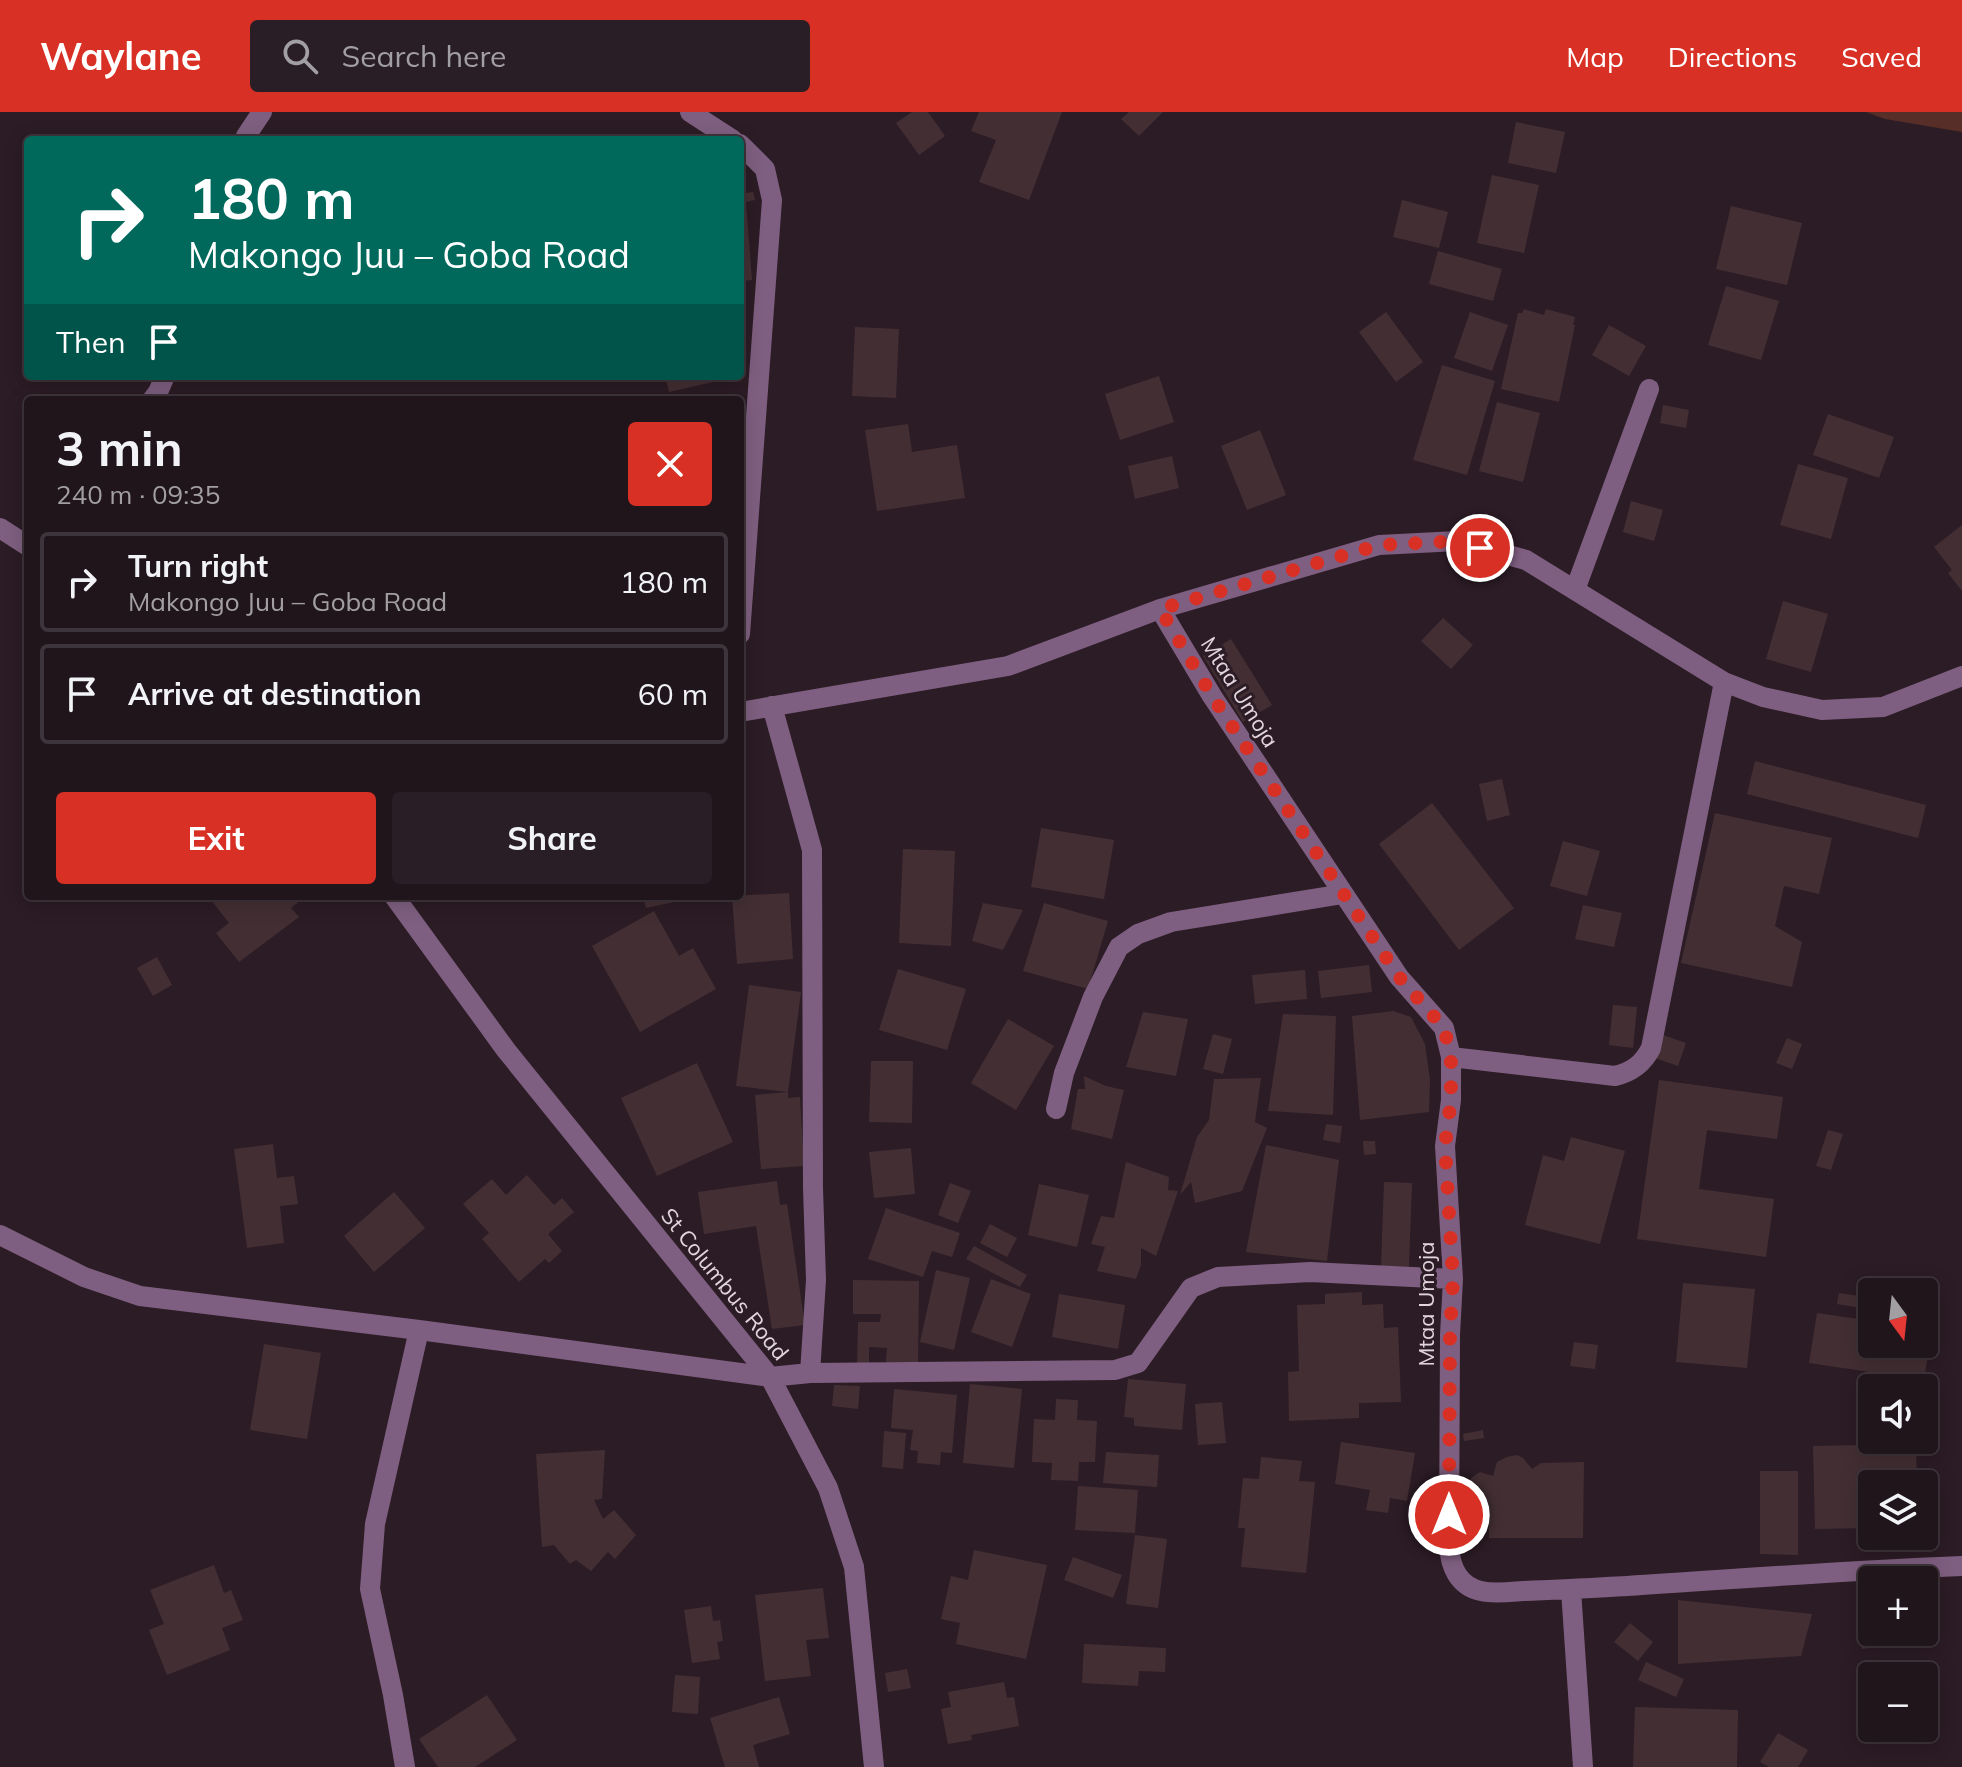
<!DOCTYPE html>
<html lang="en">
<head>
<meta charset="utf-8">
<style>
  body { margin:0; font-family:Mulish,sans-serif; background:#291e25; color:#f1f3f6; height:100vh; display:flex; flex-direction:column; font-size:30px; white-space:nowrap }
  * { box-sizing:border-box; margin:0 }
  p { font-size:26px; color:#a29fa3 }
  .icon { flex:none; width:44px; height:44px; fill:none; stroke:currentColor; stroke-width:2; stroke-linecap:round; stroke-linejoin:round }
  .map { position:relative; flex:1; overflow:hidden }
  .side { position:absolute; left:24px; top:284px; width:720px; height:504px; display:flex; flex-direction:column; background:#21151c; border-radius:8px; box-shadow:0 4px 20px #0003,0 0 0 2px #3e343b }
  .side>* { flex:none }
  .top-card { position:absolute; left:24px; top:24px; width:720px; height:244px; border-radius:8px; box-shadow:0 4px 20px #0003,0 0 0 2px #3e343b; background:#00695c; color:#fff; overflow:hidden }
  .needle { width:52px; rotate:165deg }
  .controls { position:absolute; left:1858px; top:1166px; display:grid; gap:16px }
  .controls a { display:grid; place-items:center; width:80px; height:80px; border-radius:8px; background:#21151c; box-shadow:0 4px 20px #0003,0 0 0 2px #3e343b; font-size:40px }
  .pin { position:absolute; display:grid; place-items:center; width:68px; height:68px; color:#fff; margin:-34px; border:4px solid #fff; border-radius:50%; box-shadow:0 2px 8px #0007 }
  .me { position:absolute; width:88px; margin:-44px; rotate:0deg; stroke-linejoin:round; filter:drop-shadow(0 0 6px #0008) }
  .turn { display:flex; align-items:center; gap:28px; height:168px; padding:0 32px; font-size:36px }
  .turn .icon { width:104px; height:104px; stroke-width:2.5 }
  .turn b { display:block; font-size:56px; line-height:68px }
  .then { display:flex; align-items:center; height:76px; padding:0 32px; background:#0003; gap:16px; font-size:30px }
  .round { display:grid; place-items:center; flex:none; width:84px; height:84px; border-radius:8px; background:#291e25 }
  .overview { display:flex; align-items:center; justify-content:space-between; height:136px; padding:0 32px }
  h1 { font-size:48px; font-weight:700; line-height:60px }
  .primary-button { display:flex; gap:16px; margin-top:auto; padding:16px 32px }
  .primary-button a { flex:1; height:92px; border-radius:8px; background:#d93025; color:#fff; font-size:32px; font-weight:700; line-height:92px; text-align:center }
  .primary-button a+a { background:#291e25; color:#f1f3f6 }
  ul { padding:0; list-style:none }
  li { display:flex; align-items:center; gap:24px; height:100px; margin:0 16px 12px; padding:0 16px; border:4px solid #3e343b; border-radius:8px }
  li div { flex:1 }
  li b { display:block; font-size:30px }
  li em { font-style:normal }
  header { display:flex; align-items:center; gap:48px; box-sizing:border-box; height:112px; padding:0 40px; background:#d93025; color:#fff }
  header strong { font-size:38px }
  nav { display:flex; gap:44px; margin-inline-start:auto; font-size:28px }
  .search { width:560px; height:72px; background:#291e25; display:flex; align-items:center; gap:20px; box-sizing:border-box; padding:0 28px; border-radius:8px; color:#a29fa3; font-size:30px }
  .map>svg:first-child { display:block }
</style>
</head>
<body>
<header>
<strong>Waylane</strong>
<div class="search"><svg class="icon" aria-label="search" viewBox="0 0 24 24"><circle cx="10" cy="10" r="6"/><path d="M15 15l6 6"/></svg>Search here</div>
<nav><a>Map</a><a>Directions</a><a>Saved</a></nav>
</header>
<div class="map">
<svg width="1962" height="1655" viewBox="0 0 1962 1655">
  <rect width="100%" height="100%" fill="#2c1c25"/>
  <!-- green -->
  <path fill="#582e29" d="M1866,0H1962V20L1885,7Z"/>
  <!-- building -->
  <path fill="#432f33" d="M912,0H928L945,24L919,43L896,11Z
    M979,0H1062L1029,88L979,70L996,28L971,19Z
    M1129,0H1163L1139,24L1121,7Z
    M1516,10L1565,20L1556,61L1508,51Z
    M1492,63L1539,73L1524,141L1477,131Z
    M753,80L755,88L746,90L752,168L740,169V82Z
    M1402,88L1448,100L1439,136L1393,125Z
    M1731,94L1802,111L1787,173L1716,157Z
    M1438,139L1502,157L1493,189L1429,172Z
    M1726,174L1779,189L1761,248L1708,233Z
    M1524,197L1544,203L1546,197L1575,205L1573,213H1575L1559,290L1501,277L1518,201H1522Z
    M1386,200L1423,250L1396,270L1359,220Z
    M1470,200L1508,213L1492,259L1454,246Z
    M1609,213L1646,234L1629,264L1592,243Z
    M855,215L899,217L896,286L852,284Z
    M1442,253L1495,269L1467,363L1413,348Z
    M665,264H735V265L669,280Z
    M1159,264L1174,310L1120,328L1105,282Z
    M1497,290L1540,301L1523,370L1479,359Z
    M1663,293L1689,298L1686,316L1660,311Z
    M1828,302L1894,325L1879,366L1813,343Z
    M908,312L912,340L957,333L965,386L877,399L865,318Z
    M1260,318L1286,383L1247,398L1221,334Z
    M1172,344L1179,376L1135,387L1128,354Z
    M1798,352L1848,366L1831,427L1780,413Z
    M1631,389L1663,398L1654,429L1623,420Z
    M1962,413V479L1948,461L1952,458L1934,435Z
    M1783,489L1828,502L1811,560L1766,547Z
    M1443,506L1473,533L1451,557L1421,529Z
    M1231,527L1272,593L1243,610L1203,544Z
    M1755,649L1926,693L1918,726L1747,682Z
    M1502,667L1510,703L1487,709L1479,672Z
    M1432,691L1514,796L1459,838L1379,732Z
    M1715,701L1832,726L1819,782L1784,774L1775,814L1802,830L1792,875L1681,851Z
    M1041,716L1114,728L1104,787L1031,775Z
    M1563,729L1600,739L1587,784L1550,774Z
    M903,737L955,739L951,834L899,831Z
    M789,781L793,847L737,852L732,784Z
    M217,784H306L291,796L299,805L239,850L216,821L229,811L211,788Z
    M643,784H698V785L646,796Z
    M983,791L1023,798L1003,838L972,829Z
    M1044,791L1108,809L1088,877L1023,859Z
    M1583,793L1622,801L1614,835L1575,827Z
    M654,799L679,844L693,836L716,877L640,920L592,834Z
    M157,845L172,873L153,884L137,856Z
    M1369,853L1372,880L1321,886L1318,859Z
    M898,857L966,877L947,938L879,918Z
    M1305,858L1307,887L1255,892L1252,863Z
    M749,873L801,880L788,980V986L800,985L804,1054L761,1057L755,983L788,980L736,974Z
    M1613,893L1637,895L1633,936L1609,933Z
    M1393,899L1411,905L1425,932L1430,968L1429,1000L1360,1008L1352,904Z
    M1143,900L1188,907L1176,964L1126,955Z
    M1283,902L1336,904L1333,1003L1268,999Z
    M1008,907L1054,934L1016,998L971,971Z
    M1213,922L1232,927L1223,962L1203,957Z
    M1663,923L1686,931L1678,954L1655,946Z
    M1787,926L1802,932L1792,957L1776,951Z
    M871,949H913L912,1011L869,1010Z
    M697,951L733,1030L657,1064L621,986Z
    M1084,964L1106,974L1124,978L1112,1027L1071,1017L1078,977H1085Z
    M1261,966L1255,1010L1267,1016L1242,1079L1195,1091L1191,1070L1180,1083L1197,1025L1209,1008L1214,967Z
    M1659,968L1783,985L1777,1027L1707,1018L1699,1077L1774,1087L1766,1145L1637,1127Z
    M1326,1012L1342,1014L1340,1031L1323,1028Z
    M1828,1018L1843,1022L1831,1058L1816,1054Z
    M1571,1025L1625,1039L1600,1132L1525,1113L1543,1043L1564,1049Z
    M1363,1029H1375L1376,1042L1364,1043Z
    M273,1032L277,1066L294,1064L298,1092L280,1094L284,1131L247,1136L234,1037Z
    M1266,1033L1339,1048L1327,1149L1246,1140Z
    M911,1036L915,1082L874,1086L869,1040Z
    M1126,1050L1169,1065L1168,1078L1178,1079L1156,1144L1141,1136V1153L1136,1167L1097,1159L1105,1135L1091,1132L1101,1104L1114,1106Z
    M527,1063L554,1093L562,1086L574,1100L548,1122L562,1139L549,1151L545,1147L519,1170L482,1127L489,1121L463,1092L492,1067L506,1083Z
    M777,1069L780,1093L787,1092L805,1213L772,1217L756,1114L704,1122L698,1080Z
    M1384,1070L1412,1071L1409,1155L1381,1154Z
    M950,1071L971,1079L958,1111L938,1103Z
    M1039,1072L1089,1083L1077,1135L1028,1123Z
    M394,1080L425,1116L374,1160L344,1124Z
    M886,1096L960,1121L952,1145L932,1139L923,1165L868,1147Z
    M990,1112L1017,1126L1007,1145L980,1131Z
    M974,1134L1027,1163L1020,1175L966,1147Z
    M936,1158L970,1166L954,1238L920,1230Z
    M991,1167L1031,1182L1012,1235L971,1220Z
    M853,1168L919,1169L918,1251L886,1250L887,1236L869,1235V1256L857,1257L858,1210H880L881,1202H853Z
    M1683,1171L1755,1177L1747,1256L1676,1250Z
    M1362,1180V1193L1383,1192L1384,1216L1398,1215L1401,1290L1359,1291V1306L1289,1309L1288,1260L1299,1259L1297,1193L1325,1192V1182Z
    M1839,1181L1872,1186V1198L1837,1192Z
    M1059,1182L1125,1193L1118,1237L1052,1225Z
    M1817,1201L1872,1209V1232H1924V1217L1932,1218L1924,1268L1809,1251Z
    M1574,1230L1598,1233L1595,1257L1570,1254Z
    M264,1232L321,1241L307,1327L250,1318Z
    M1128,1267L1186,1272L1182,1318L1134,1314V1306L1124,1305Z
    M970,1272L1022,1277L1014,1356L963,1351Z
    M834,1273L860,1274L858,1297L832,1294Z
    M894,1277L957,1283L952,1341L941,1340L940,1353L917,1351L918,1339L910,1338L913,1318L891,1316Z
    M1056,1287L1078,1288L1077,1308L1097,1309L1095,1350H1079L1078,1369L1051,1368L1052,1351L1032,1350L1034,1307L1055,1308Z
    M1222,1290L1226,1331L1198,1333L1195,1292Z
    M1483,1318L1484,1326L1464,1329L1463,1322Z
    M884,1319L906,1321L903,1357L882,1355Z
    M1341,1330L1415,1341L1407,1389L1390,1386L1388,1401L1366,1398L1370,1378L1335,1372Z
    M1916,1332L1917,1372H1872V1416L1815,1417L1813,1334Z
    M605,1338L602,1387L594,1388L603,1407L614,1398L636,1423L615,1447L608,1440L591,1459L576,1448L570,1452L554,1433L542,1435L536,1342Z
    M1106,1340L1159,1343L1157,1375L1103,1371Z
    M1517,1343L1523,1346L1532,1357L1541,1351L1584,1350L1583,1426H1489V1404H1480L1472,1394L1466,1379L1471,1366L1480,1360L1493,1364L1497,1350L1507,1345Z
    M1261,1345L1302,1349L1299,1369L1315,1370L1306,1461L1241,1455L1245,1416H1238L1243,1366L1259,1367Z
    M1760,1359H1798V1443L1760,1442Z
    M1078,1374L1138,1378L1135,1421L1075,1418Z
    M1135,1423L1167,1427L1158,1496L1126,1492Z
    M974,1438L1047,1453L1026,1547L956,1532L960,1511L941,1507L951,1464L968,1468Z
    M1073,1445L1122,1463L1113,1486L1064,1468Z
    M214,1453L224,1481L231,1478L243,1508L222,1516L230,1538L167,1563L149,1518L164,1512L150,1478Z
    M823,1476L829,1526L806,1528L811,1564L765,1569L755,1483Z
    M1678,1488L1812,1502L1801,1544L1678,1552Z
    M711,1494L713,1509L720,1508L723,1529L717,1530L720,1547L692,1551L684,1498Z
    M1871,1508L1877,1535L1862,1537L1857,1511Z
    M1630,1511L1653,1530L1638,1549L1614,1530Z
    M1084,1532L1166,1536L1165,1560L1139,1559L1138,1574L1082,1571Z
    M1646,1550L1684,1567L1676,1585L1638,1568Z
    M907,1557L911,1576L888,1580L885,1561Z
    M675,1563L700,1565L698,1602L672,1600Z
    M1004,1570L1007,1586L1014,1585L1019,1614L971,1623L972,1628L948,1632L941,1597L951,1595L948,1580Z
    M487,1583L517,1628L475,1655H438L419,1627Z
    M779,1585L790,1622L753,1633L759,1655H725L710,1606Z
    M1635,1595L1738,1598L1737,1655H1633Z
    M1778,1621L1808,1638L1798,1655H1769L1760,1650Z"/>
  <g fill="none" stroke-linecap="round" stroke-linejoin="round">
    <!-- minor -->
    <path stroke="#7f5f81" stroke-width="20" d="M690,0L733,28
      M245,28L246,24L262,0
      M740,32L765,57L772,88L740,522
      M152,288L158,280L165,264
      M0,416L28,434
      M1575,478L1649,277
      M1160,497L1212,584L1399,865L1444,916L1451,945V988L1445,1034L1453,1167L1450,1223L1449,1433C1450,1454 1458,1474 1481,1479C1494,1482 1509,1480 1523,1479C1558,1478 1592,1476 1627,1474C1739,1467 1850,1458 1962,1454
      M772,594L812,738L813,1076L816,1168L810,1261
      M740,600L1008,554L1160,497L1379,433L1458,429L1526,448L1724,570L1763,585L1822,598L1883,595L1962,564
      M394,784L506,938L770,1265L828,1376L854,1455L874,1655
      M1451,945L1615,964C1632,960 1643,952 1651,936L1724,570
      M1056,997L1064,961L1093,885L1119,835L1138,822L1171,810L1343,782
      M0,1123L84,1165L140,1184L419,1218L770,1265L810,1261L1115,1258L1138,1251L1191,1176L1218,1165L1310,1160L1453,1167
      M1571,1478L1583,1655
      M405,1655L393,1583L370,1477L375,1412L419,1218"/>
  </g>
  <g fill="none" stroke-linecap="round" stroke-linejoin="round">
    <!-- route -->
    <path stroke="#d93025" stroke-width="14" stroke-dasharray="0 25.2" d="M1449,1403L1450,1223L1453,1167L1445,1034L1451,988V945L1444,916L1399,865L1212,584L1160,497L1379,433L1458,429L1480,436"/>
  </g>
  <g text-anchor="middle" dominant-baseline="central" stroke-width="6" stroke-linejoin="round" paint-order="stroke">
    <!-- street labels -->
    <g font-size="22" fill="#e2d6dc" stroke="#2c1c25">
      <text transform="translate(1240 580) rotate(58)">Mtaa Umoja</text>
      <text transform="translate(725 1172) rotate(51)">St Columbus Road</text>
      <text transform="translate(1426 1192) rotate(-90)">Mtaa Umoja</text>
    </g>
  </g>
</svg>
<div class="controls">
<a><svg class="needle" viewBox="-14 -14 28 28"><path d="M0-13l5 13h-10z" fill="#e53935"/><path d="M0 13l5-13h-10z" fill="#a29fa3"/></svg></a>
<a><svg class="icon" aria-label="sound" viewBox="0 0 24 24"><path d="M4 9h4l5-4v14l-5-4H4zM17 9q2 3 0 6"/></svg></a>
<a><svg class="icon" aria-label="layers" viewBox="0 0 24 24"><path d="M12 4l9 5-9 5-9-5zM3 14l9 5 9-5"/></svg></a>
<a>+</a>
<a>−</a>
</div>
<div class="pin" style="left:1480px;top:436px;background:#d93025"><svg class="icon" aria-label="arrive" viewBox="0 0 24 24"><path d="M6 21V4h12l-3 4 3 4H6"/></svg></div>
<svg class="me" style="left:1449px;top:1403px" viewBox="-20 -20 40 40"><circle r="17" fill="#d93025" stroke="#fff" stroke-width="3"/><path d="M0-11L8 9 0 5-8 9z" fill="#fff"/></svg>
<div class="top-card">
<div class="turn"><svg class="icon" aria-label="right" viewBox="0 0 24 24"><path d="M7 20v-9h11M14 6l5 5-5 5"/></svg><div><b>180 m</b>Makongo Juu – Goba Road</div></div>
<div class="then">Then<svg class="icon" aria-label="arrive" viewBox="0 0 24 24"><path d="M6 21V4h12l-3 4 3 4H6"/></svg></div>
</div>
<section class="side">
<div class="overview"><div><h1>3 min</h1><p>240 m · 09:35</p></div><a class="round" style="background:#d93025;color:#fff"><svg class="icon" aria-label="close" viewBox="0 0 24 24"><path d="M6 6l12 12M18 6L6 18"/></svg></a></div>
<ul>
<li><svg class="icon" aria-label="right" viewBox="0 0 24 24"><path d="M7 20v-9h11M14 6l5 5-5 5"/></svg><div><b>Turn right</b><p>Makongo Juu – Goba Road</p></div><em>180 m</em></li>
<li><svg class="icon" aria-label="arrive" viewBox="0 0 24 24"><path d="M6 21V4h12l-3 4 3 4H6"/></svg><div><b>Arrive at destination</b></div><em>60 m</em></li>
</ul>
<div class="primary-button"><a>Exit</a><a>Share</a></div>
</section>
</div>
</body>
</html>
